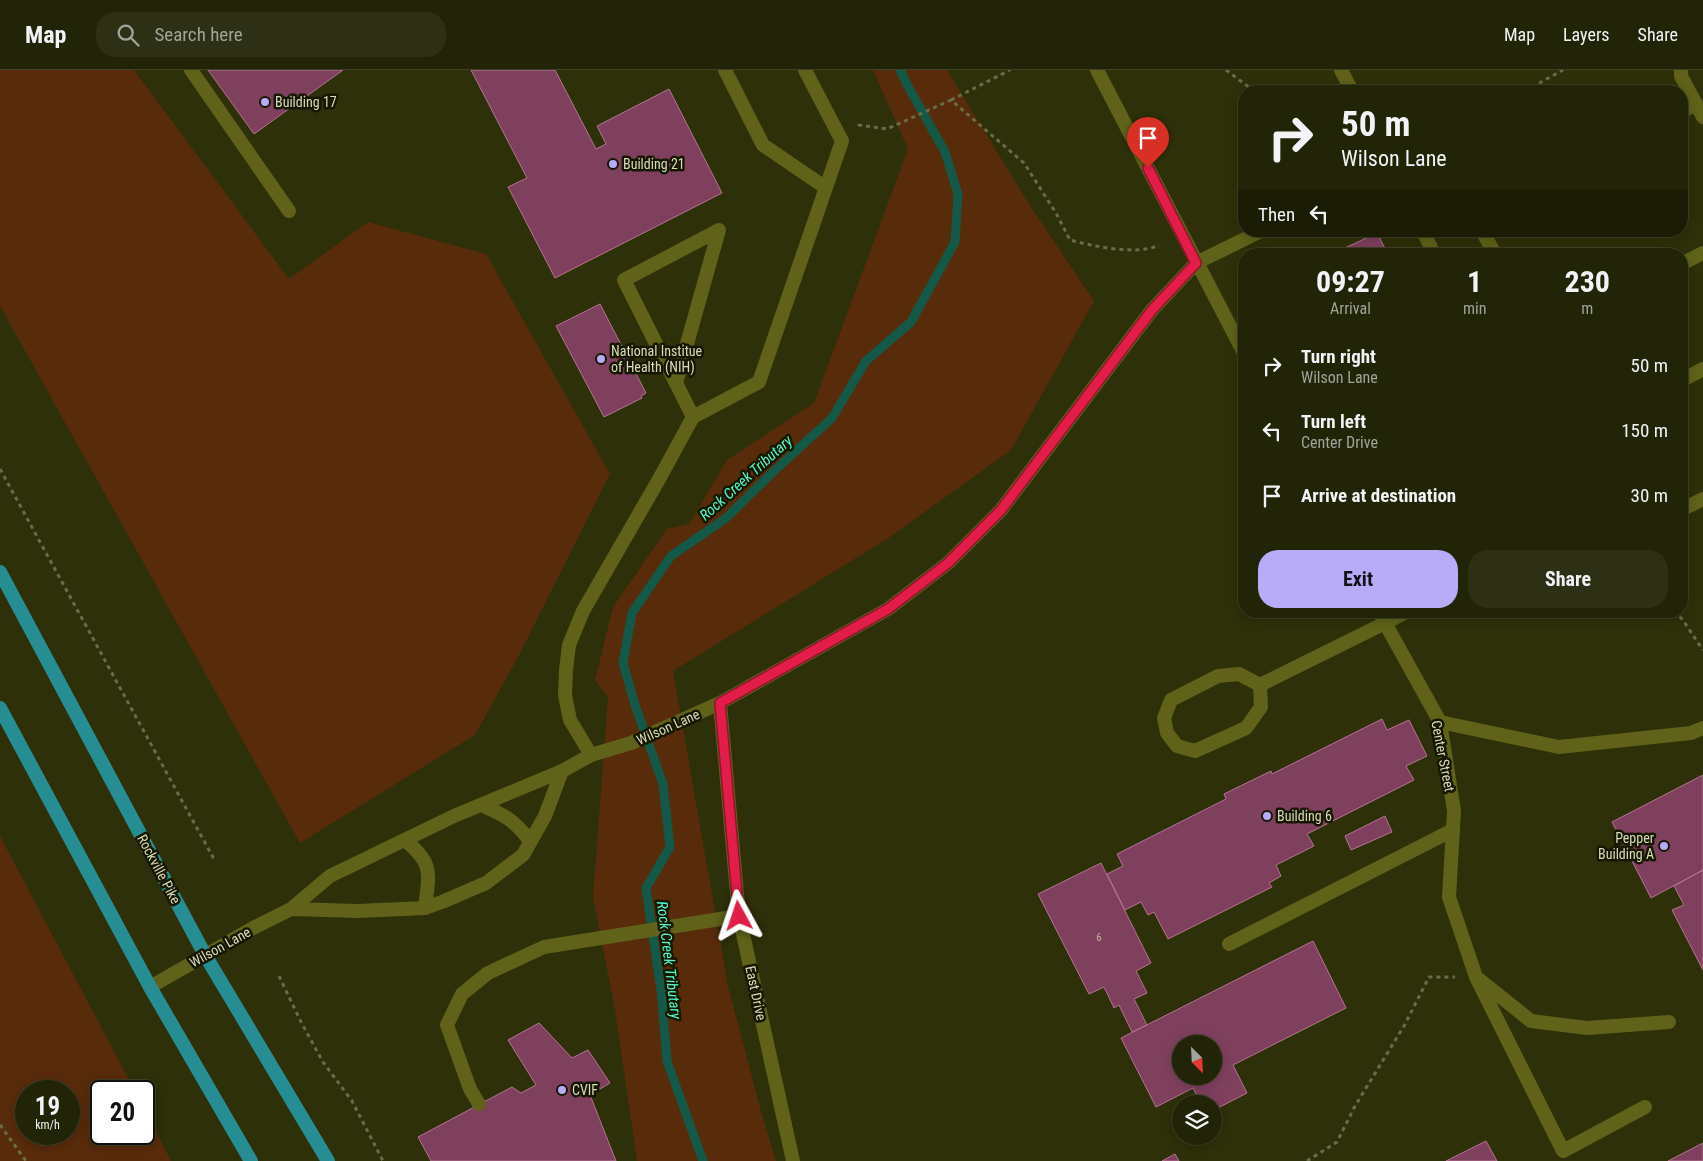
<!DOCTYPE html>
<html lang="en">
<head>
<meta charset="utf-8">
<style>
  body { margin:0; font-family:"Roboto Condensed",sans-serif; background:#2e3015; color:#f1f3f6; height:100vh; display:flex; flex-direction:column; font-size:19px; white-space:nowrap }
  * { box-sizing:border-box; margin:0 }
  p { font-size:16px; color:#a2a49b }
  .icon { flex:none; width:28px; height:28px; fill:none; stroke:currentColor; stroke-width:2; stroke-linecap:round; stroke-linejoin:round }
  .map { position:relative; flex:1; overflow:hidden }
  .sheet { position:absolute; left:1238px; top:178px; width:450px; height:370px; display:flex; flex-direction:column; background:#222407; border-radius:20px; box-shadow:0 2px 12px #0003,0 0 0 1px #3f4128 }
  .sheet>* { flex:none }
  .hud { position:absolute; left:1238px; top:15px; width:450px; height:152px; border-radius:20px; box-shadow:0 2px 12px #0003,0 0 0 1px #3f4128; background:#222407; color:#f1f3f6; overflow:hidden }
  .needle { width:32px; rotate:156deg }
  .buttons { position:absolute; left:1172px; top:965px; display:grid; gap:10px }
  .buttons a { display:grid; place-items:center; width:50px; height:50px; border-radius:50%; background:#222407; box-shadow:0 2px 12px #0003,0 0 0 1px #3f4128; font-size:25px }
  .speed { position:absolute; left:15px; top:1010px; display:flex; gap:10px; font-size:25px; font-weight:700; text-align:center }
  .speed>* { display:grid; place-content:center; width:65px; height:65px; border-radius:50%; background:#222407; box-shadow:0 2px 12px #0003,0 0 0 1px #3f4128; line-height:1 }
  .speed small { font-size:12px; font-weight:400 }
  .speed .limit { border:2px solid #111; border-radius:8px; background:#fff; color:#111 }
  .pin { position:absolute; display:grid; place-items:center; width:42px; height:42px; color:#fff; margin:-51px -21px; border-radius:50% 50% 50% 0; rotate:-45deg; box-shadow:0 0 5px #0007 }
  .pin .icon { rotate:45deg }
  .me { position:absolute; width:55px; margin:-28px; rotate:355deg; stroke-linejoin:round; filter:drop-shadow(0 0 4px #0008) }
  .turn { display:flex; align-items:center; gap:18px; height:105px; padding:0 20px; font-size:22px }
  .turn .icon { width:65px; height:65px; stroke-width:2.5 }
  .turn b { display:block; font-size:35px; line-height:42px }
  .then { display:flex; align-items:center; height:48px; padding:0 20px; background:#0003; gap:10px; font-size:19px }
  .eta { display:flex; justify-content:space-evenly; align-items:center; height:85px; text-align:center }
  .eta b { font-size:30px; font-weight:700; line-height:35px }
  .action { display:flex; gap:10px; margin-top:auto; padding:10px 20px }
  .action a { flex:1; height:58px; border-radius:20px; background:#b8abf7; color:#111; font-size:20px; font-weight:700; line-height:58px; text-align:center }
  .action a+a { background:#2e3015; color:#f1f3f6 }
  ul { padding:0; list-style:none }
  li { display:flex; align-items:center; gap:15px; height:65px; padding:0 20px }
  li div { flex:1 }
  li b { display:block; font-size:19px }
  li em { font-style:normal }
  header { display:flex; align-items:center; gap:30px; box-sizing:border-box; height:70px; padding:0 25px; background:#222407; border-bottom:1px solid #3f4128 }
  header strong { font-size:24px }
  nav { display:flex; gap:28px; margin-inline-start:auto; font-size:18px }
  .search { width:350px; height:45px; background:#2e3015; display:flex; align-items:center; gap:12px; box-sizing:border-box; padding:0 18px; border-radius:20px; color:#a2a49b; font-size:19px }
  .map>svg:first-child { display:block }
</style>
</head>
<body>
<header>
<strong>Map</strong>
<div class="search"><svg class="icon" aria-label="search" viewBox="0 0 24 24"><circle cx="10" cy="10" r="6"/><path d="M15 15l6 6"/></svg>Search here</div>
<nav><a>Map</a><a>Layers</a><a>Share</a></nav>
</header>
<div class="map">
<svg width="1703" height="1091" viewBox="0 0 1703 1091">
  <rect width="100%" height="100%" fill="#2e3009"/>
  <!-- green -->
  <path fill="#582b0b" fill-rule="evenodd" d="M0,0H134L289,209L368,152L486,184L610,404L518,587L475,665L300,773L0,236Z
    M873,0H947L1027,131L1094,231L1011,380L887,469L673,601L728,916L762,1045L776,1091H637L615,940L593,827L608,628L595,610L613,537L667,459L689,454L727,390L814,333L908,79Z
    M0,766L135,1021H101V1064H144V1038L171,1091H0ZM26,1021H69V1064H26Z"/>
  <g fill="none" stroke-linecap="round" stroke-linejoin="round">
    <!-- stream -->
    <path stroke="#145847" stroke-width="9" d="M703,1091L667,991L661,920L646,818L670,777L663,714L635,635L623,593L632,543L671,486L726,448L773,402L832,348L866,291L911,252L955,172L958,124L945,82L910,20L900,0"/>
  </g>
  <!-- building -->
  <path fill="#7f405e" stroke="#b67391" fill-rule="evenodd" d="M208,0H343L254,64Z
    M471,0H555L596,79L606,74L597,56L669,19L722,123L555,208L508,117L527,108Z
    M1377,163L1388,184H1332Z
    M600,234L646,323L641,326L642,328L604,347L556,256Z
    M1382,649L1387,660L1409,650L1427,686L1406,696L1414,710L1307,764L1314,776L1276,795L1281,806L1269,813L1272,817L1168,869L1154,842L1148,845L1141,832L1125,840L1107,804L1123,796L1117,784L1226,729L1224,724L1271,701L1272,704Z
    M1703,705V800L1651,828L1612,752Z
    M1385,746L1392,762L1351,780L1345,766Z
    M1101,793L1151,893L1136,901L1147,923L1134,929L1147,955L1132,962L1119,935L1114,938L1104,917L1089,924L1038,824Z
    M1703,800V900L1672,840L1684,835L1674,816Z
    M1313,871L1346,938L1233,995L1247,1023L1214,1040V1034H1201L1193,1018L1156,1037L1121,968ZM1181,974H1214V1006H1181Z
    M539,953L572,988L588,980L610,1013L590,1025L616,1091H431L418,1067L512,1017L521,1023L536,1015L508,970Z
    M1486,1071L1497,1091H1446Z
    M1703,1073V1091H1668Z
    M1175,1084L1179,1091H1162Z"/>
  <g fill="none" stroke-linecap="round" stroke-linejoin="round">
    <!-- path -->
    <path stroke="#6a6c47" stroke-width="3" stroke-dasharray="4 4" stroke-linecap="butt" d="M1226,0L1254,21
      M1525,21L1563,0
      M951,30L1010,0
      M859,54V55L887,59L951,30L1024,93L1056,143L1070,170C1092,176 1138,186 1159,175
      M0,399L215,791
      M1674,541L1682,549L1703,580
      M279,906L301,952L323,992L352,1031L383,1091
      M0,1055L26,1091
      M1307,1091L1337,1072L1355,1036L1404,956L1429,907H1455"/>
    <!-- service -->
    <path stroke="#5f6218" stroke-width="14" d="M191,0L289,141
      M725,0L763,75L826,118
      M1341,0L1352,21
      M1681,0V6L1703,47
      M1681,42L1696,34
      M1423,161L1434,184
      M1482,161L1495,184
      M1196,193L1261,161
      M1681,194L1703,183
      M1681,311L1703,299
      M676,313L719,160L624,210L693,347
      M1379,541L1385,553L1408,541
      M1260,615L1261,637L1246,658L1195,681L1177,676L1167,663L1164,648L1171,630L1218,606L1239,604L1260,615L1385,553L1440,652L1454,741L1449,827L1476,907
      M720,633L739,846L793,1091
      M1440,652L1559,677L1691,663L1703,658
      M591,685L570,650L565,625L566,600L569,575L583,541L658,411L693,347L759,312L842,71L805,0
      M1229,874L1453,760
      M479,1034L470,1019L447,955L462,924L488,903L544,877L739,846
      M1645,1037L1563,1081L1476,907L1531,951L1587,958L1669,952"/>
    <!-- minor -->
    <path stroke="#5f6218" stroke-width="14" d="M1097,0L1244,283
      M1681,440L1703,429
      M481,735C506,746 513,749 530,771
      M405,770C434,794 429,803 425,838
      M291,839L358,841L425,838L442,832L486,813L523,785L545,746L562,701
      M150,917L253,858L291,839L330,806L454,746L562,701L591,685L631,673L720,633L888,539L948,493L1001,440L1152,240L1196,193"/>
    <!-- primary -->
    <path stroke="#268e93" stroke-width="14" d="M0,502L205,885L328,1091
      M0,638L150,917L251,1091"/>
  </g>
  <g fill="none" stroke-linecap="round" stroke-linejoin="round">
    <defs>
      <path id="route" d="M739,846L720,633L888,539L948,493L1001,440L1152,240L1196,193L1148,98"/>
    </defs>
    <!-- route casing -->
    <use href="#route" stroke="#92132f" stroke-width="12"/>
    <!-- route -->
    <use href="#route" stroke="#e11d48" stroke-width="9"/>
  </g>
  <!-- markers -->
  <g fill="#b8abf7" stroke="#161700" stroke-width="2">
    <circle cx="265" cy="32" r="5"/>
    <circle cx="613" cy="94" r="5"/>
    <circle cx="601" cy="289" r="5"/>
    <circle cx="1267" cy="746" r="5"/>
    <circle cx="1664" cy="776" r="5"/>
    <circle cx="562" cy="1020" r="5"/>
  </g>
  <g text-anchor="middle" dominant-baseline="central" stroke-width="5" stroke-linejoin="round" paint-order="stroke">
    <!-- number labels -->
    <g font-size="11" fill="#c2b5a2">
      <text x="1099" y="867">6</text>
    </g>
    <!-- poi labels -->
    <g font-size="14" fill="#d9dcb9" stroke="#161700" text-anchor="start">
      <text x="275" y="32">Building 17</text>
      <text x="623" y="94">Building 21</text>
      <text x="611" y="281">National Institue<tspan x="611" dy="16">of Health (NIH)</tspan></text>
      <text x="1277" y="746">Building 6</text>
      <text x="1654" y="768" text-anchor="end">Pepper<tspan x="1654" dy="16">Building A</tspan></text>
      <text x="572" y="1020">CVIF</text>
    </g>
    <!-- street labels -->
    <g font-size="14" fill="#d9dcb9" stroke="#161700">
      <text transform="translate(668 657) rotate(-24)">Wilson Lane</text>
      <text transform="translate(1443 686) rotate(79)">Center Street</text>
      <text transform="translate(159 799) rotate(62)">Rockville Pike</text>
      <text transform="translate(220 877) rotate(-29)">Wilson Lane</text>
      <text transform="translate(756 923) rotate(78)">East Drive</text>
    </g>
    <!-- water labels -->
    <g font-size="15" font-style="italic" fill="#51f9cc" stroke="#161700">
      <text transform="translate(746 408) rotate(-42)">Rock Creek Tributary</text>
      <text transform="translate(669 890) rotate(83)">Rock Creek Tributary</text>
    </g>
  </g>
</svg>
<div class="buttons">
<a><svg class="needle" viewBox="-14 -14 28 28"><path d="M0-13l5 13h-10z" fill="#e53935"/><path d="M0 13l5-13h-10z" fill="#a2a49b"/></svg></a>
<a><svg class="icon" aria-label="layers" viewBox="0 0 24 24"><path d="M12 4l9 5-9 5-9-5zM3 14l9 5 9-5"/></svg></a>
</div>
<div class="speed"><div>19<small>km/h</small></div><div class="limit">20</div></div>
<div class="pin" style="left:1148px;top:98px;background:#d93025"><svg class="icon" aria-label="arrive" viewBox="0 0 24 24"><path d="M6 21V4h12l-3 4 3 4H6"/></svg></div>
<svg class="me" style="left:739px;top:846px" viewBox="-20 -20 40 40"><path d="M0-17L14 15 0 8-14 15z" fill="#e11d48" stroke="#fff" stroke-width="4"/></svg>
<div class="hud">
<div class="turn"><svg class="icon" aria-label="right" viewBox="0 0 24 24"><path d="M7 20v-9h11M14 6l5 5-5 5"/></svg><div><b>50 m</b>Wilson Lane</div></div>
<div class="then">Then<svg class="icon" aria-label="left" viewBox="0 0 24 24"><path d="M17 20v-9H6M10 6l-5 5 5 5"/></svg></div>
</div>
<section class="sheet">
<div class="eta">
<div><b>09:27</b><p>Arrival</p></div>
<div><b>1</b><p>min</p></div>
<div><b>230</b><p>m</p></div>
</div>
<ul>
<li><svg class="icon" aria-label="right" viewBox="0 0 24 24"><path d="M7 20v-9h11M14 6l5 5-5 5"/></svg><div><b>Turn right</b><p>Wilson Lane</p></div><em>50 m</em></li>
<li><svg class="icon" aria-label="left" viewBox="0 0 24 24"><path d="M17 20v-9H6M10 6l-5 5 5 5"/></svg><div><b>Turn left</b><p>Center Drive</p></div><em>150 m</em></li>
<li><svg class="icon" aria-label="arrive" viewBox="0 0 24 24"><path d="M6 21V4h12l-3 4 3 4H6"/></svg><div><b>Arrive at destination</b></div><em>30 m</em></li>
</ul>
<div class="action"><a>Exit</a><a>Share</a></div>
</section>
</div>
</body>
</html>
